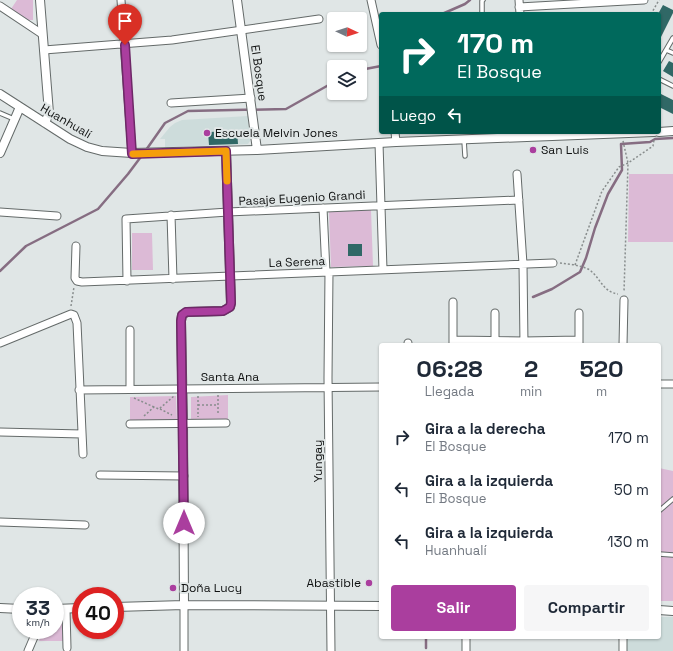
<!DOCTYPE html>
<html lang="es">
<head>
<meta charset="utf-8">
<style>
  body { margin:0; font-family:"Space Grotesk",sans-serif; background:#f6f6f7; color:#1f2937; height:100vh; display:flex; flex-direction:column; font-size:15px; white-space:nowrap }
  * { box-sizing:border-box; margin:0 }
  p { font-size:13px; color:#747a83 }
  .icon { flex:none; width:22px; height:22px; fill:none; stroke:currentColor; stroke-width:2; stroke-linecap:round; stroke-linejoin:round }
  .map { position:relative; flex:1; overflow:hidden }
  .side { position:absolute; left:379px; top:343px; width:282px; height:296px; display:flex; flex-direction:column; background:#fff; border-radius:4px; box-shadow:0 1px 3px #0004 }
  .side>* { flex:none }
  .guide { position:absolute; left:379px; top:12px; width:282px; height:122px; border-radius:4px; box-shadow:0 1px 3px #0004; background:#00695c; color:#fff; overflow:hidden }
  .needle { width:26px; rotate:94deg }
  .tools { position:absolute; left:327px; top:12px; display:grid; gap:8px }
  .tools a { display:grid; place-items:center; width:40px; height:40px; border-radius:4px; background:#fff; box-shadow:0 1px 3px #0004; font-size:20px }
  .speed { position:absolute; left:12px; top:587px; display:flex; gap:8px; font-size:20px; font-weight:700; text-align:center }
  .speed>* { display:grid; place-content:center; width:52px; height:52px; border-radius:50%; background:#fff; box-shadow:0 1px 3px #0004; line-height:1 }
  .speed small { font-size:10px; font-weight:400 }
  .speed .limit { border:6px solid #d22; background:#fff; color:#111 }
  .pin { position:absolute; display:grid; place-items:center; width:34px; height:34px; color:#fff; margin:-41px -17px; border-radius:50% 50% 50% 0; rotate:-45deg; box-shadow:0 0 4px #0007 }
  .pin .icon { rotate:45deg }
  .me { position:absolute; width:44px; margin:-22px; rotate:0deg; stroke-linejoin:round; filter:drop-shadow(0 0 3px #0008) }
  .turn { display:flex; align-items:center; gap:14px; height:84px; padding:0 12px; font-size:18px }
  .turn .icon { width:52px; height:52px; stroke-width:2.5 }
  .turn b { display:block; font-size:28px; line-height:34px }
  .then { display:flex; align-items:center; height:38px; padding:0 12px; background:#0003; gap:8px; font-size:15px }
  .eta { display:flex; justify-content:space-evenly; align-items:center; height:68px; text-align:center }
  .eta b { font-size:24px; font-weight:700; line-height:28px }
  .action { display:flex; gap:8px; margin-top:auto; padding:8px 12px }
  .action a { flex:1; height:46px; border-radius:4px; background:#aa3e9e; color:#fff; font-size:16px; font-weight:700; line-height:46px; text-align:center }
  .action a+a { background:#f6f6f7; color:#1f2937 }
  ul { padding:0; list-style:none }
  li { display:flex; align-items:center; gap:12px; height:52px; padding:0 12px }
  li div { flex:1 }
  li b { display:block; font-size:15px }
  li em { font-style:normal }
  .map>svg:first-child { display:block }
</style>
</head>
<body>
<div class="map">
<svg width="673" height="651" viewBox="0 0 673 651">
  <rect width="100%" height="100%" fill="#e0e6e6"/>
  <!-- built -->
  <path fill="#cddcdb" d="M248,116L250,141L248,144L165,147V139H160L170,127L175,123L182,120Z
    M659,617H673V651H626L627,637H659Z"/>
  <!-- green -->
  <path fill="#dcbad6" d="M17,0H33V20H28L11,9Z
    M629,174H673V242H628Z
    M371,210L373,266L331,267L329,212Z
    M132,233H152L153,270H132Z
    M228,395V420L191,421V397Z
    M176,396L177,422L130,421V397Z
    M659,468L673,471V601H659Z
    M55,615H63L64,641H39L43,630H55Z"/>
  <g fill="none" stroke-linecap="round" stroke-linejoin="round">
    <!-- stream -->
    <path stroke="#866d82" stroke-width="2.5" d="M442,14L465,4L470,0
      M360,70L381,66
      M146,150L165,123L188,111L286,109L334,82
      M0,271L26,246L98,209L128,174L143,154
      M533,297L552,289L580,272L586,258L595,228L608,194L622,170L621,144L650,142L655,139L673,138
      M426,648V637"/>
  </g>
  <!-- building -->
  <path fill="#306866" d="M663,5L673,10V13L659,41L658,14Z
    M669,61L673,63V77L663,71Z
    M659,93L673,100V114L659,107Z
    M237,131L238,144L209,145L208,132Z
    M348,244H362V256H348Z"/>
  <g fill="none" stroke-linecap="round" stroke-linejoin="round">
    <defs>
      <path id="service" d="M482,14V1L483,0
        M666,50L673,38
        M659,62L666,50L673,53
        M659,79L673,86
        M0,113L14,119
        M464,140L465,156
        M659,511L673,499
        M659,554L673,555"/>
      <path id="minor" d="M121,0L132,153
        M371,0L381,45
        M519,0L520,14
        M0,6L42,34
        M519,7L644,0
        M44,50L172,40L319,19
        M171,103L251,98
        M395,132L396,142
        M379,143L383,270
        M517,174L523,264L524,345
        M323,208L326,272
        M0,212L57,216
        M171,215L173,279
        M76,246L75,278L77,281L82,282L553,263
        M329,272L328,378L331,651
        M127,281L126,219L228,212L519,200
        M453,302V345
        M495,313V341
        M579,313V345
        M130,330V389
        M453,340L524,341L579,340
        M0,343L71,314L74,315L77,323L83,454
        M408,343V345
        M623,345L624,300
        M659,384H673
        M79,390L381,387
        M130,424L226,423
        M0,432L82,434
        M100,475L184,476
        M0,522L85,525
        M184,605V651
        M66,609L67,648
        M466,637V651
        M28,651L37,630
        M623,651V637"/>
      <path id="tertiary" d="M40,0L49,113L45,123
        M237,0L257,150
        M0,94L70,139L87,147L102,151L132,153L257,150L396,142L654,132
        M659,132L673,131
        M0,153L20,107
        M184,605L183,424L181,321L182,315L187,312L223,311L230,307L231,303L226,151
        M115,607L184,605L381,606
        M0,608L21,609
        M55,609L81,608
        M659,610L673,611"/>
    </defs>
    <!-- service casing -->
    <use href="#service" stroke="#646a69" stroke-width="5.5"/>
    <!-- minor casing -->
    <use href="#minor" stroke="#646a69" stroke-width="9"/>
    <!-- tertiary casing -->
    <use href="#tertiary" stroke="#646a69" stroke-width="10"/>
    <!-- path -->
    <path stroke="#888d8d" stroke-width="1.5" stroke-dasharray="2 2" stroke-linecap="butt" d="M651,14L659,0
      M623,141L628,163L624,292
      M560,263C569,264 579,265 588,269C600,276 602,292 618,294
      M575,265L602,191L619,167L628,163L653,146L654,140
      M71,306L74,287
      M218,395V415
      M198,396V417
      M134,398L154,407
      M198,405H218
      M160,409L172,415
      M144,416L154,407L159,409L174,396"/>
    <!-- service -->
    <use href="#service" stroke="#fff" stroke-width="3.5"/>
    <!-- minor -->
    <use href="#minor" stroke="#fff" stroke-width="7"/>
    <!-- tertiary -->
    <use href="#tertiary" stroke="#fff" stroke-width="8"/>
  </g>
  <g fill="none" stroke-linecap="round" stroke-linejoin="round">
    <defs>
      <path id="route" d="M125,45L132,154L226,151L231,303L230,307L223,311L186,312L182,315L181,321L184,523"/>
    </defs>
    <!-- route casing -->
    <use href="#route" stroke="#6e2867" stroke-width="10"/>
    <!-- route -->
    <use href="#route" stroke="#aa3e9e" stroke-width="7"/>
    <!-- slow -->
    <path stroke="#f59e0b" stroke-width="7" d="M133,154L226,151L227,181"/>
  </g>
  <!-- markers -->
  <g fill="#aa3e9e" stroke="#e0e6e6" stroke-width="1.5">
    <circle cx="207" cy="133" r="4"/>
    <circle cx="533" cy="150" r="4"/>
    <circle cx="369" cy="583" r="4"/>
    <circle cx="173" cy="588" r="4"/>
  </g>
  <g text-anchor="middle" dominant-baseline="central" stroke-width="4" stroke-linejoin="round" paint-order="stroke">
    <!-- street labels -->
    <g font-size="12" fill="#0f1111" stroke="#e0e6e6">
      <text transform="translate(259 73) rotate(82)">El Bosque</text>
      <text transform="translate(66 121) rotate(30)">Huanhualí</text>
      <text transform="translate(302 198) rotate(-3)">Pasaje Eugenio Grandi</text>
      <text transform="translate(297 262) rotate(-2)">La Serena</text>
      <text x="230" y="377">Santa Ana</text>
      <text transform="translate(318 461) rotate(-90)">Yungay</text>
    </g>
    <!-- poi labels -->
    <g font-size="12" fill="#0f1111" stroke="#e0e6e6" text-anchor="start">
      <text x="215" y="133">Escuela Melvin Jones</text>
      <text x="541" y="150">San Luis</text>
      <text x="361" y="583" text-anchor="end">Abastible</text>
      <text x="181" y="588">Doña Lucy</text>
    </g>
  </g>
</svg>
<div class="tools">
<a><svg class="needle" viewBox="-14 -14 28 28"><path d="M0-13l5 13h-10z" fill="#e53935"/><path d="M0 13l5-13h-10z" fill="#747a83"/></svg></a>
<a><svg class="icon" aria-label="layers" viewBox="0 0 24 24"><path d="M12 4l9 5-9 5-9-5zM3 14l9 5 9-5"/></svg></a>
</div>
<div class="speed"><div>33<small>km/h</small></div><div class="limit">40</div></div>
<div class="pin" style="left:125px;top:45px;background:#d93025"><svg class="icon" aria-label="arrive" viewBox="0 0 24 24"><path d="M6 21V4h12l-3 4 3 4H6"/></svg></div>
<svg class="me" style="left:184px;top:523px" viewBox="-20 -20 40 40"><circle r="19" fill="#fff"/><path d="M0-13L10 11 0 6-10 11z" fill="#aa3e9e"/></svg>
<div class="guide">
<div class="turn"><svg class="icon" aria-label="right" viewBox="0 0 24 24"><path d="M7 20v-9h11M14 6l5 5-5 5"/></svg><div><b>170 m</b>El Bosque</div></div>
<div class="then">Luego<svg class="icon" aria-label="left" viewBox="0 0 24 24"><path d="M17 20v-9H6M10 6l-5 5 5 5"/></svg></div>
</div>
<section class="side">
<div class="eta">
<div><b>06:28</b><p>Llegada</p></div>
<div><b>2</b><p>min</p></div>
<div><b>520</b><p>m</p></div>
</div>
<ul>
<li><svg class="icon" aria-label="right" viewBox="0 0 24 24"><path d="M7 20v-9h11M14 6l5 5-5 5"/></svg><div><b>Gira a la derecha</b><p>El Bosque</p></div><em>170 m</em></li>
<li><svg class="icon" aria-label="left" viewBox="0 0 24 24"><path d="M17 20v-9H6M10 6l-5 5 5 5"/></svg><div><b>Gira a la izquierda</b><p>El Bosque</p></div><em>50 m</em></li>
<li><svg class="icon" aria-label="left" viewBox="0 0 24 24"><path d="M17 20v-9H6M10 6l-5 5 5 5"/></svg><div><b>Gira a la izquierda</b><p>Huanhualí</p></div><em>130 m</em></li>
</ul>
<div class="action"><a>Salir</a><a>Compartir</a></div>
</section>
</div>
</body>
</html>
